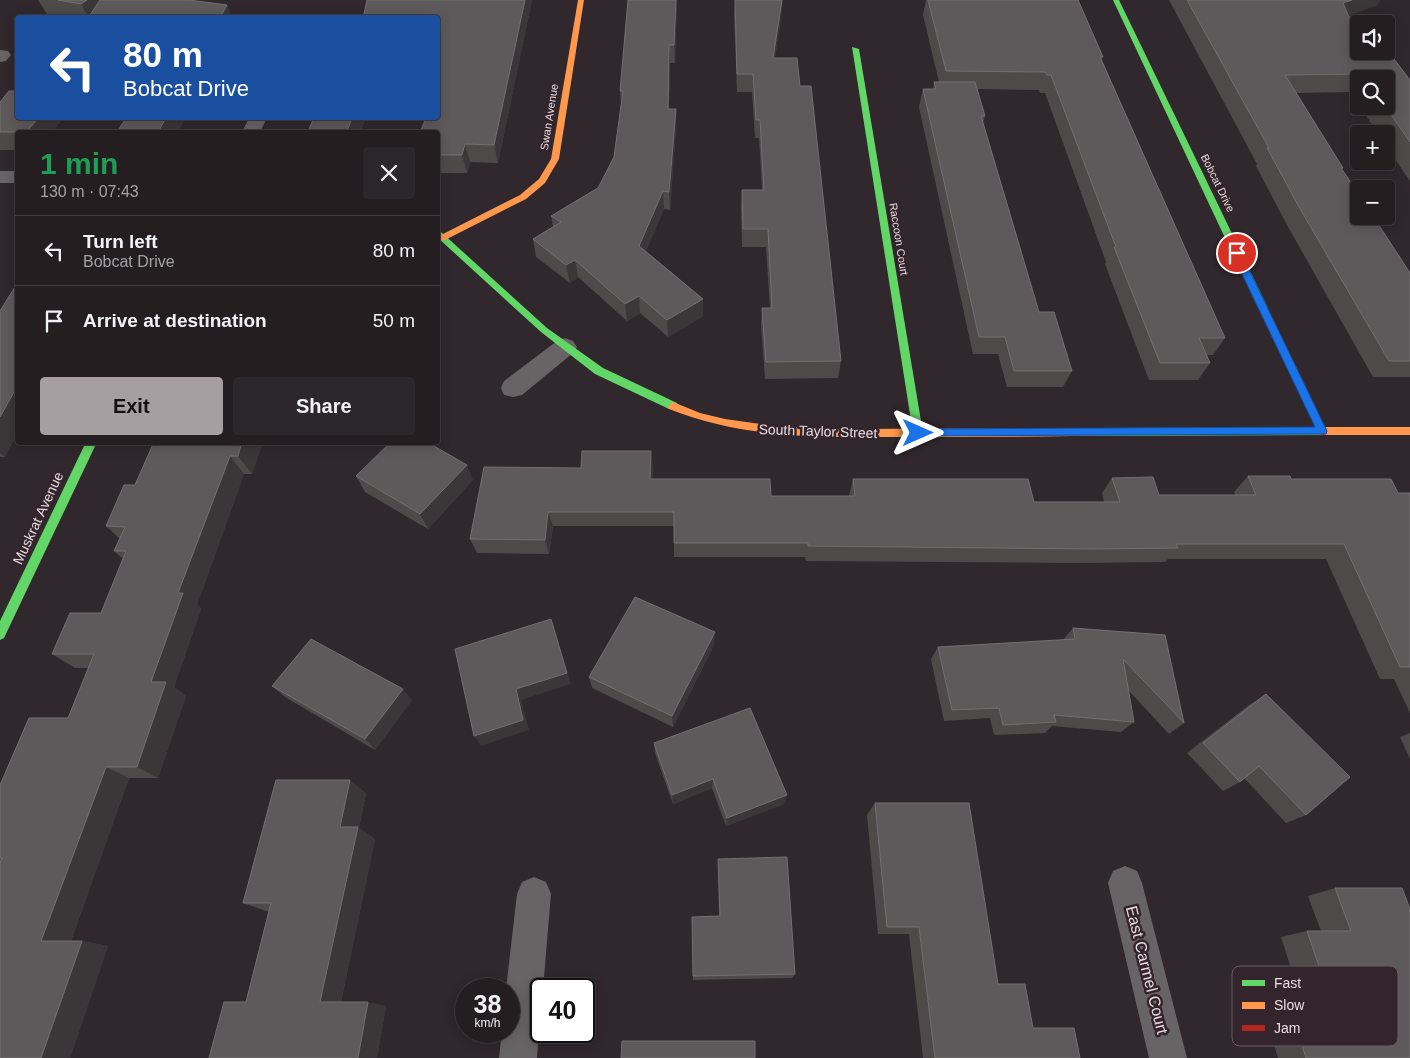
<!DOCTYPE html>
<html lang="en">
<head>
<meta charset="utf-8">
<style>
  body { margin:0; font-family:Arial,sans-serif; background:#2c272a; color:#f1f3f6; height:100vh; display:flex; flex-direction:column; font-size:19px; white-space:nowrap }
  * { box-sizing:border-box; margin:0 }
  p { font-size:16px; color:#a3a2a5 }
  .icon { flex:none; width:28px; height:28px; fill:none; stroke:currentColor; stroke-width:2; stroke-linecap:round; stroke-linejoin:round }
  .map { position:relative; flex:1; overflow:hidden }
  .drawer { position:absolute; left:15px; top:130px; width:425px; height:315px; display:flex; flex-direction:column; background:#241e21; border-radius:5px; box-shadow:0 2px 12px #0003,0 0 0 1px #413c3f }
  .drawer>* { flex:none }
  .hud { position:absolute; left:15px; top:15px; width:425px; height:105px; border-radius:5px; box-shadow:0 2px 12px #0003,0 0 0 1px #413c3f; background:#1a4fa0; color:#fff; overflow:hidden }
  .tools { position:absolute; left:1350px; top:15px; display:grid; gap:10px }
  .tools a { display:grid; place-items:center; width:45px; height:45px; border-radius:5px; background:#241e21; box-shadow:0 2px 12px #0003,0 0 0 1px #413c3f; font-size:25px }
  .speed { position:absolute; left:455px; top:978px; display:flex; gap:10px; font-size:25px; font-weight:700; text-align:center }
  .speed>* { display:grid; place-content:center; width:65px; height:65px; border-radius:50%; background:#241e21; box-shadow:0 2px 12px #0003,0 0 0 1px #413c3f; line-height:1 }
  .speed small { font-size:12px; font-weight:400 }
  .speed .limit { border:2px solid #111; border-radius:8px; background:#fff; color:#111 }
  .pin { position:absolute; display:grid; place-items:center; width:42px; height:42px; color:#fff; margin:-21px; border:2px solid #fff; border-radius:50%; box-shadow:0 1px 5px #0007 }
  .me { position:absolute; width:55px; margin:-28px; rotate:90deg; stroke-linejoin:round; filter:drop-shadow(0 0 4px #0008) }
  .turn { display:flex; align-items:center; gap:18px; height:105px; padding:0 25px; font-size:22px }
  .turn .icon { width:65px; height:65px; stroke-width:2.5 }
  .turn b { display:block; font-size:35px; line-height:42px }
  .round { display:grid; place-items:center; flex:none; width:52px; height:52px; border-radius:5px; background:#2c272a }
  .overview { display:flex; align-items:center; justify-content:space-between; height:85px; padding:0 25px }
  h1 { font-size:30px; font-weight:600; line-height:38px; color:#1e9e55 }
  .action { display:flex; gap:10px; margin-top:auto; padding:10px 25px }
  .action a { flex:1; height:58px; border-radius:5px; background:#a79ea2; color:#111; font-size:20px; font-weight:600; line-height:58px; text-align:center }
  .action a+a { background:#2c272a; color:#f1f3f6 }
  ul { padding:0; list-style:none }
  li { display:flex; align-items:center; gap:15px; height:70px; padding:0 25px; border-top:1px solid #413c3f }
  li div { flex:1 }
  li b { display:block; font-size:19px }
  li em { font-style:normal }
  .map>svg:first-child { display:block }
</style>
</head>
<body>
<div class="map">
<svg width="1410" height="1058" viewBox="0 0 1410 1058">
  <rect width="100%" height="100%" fill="#30282c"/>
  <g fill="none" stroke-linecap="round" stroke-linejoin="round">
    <!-- street -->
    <path fill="#686466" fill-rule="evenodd" d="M0,50L8,51L11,55L6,61L0,62Z
      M249,118H267L260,132H242Z
      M0,171H18V183H0Z
      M565,338L573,341L577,347L573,353L522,395L513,397L504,395L501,388L504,381L557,341Z
      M1125,866L1137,871L1142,883L1187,1058H1149L1108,883L1113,871Z
      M534,877L546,882L551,894L543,989H541L537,1058H499L502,1031H509V989H506L517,894L522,882Z"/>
    <!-- fast -->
    <path fill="#63d668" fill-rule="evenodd" d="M1113,0H1119L1268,308L1266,310H1260L1258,308Z
      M852,47L859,49L923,433L918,437L913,433Z
      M438,231L441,232L547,328L603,368L677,403L678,406L677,409H669L595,374L541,332L438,238Z
      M1320,427L1325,431L1320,435L1097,436L1092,432L1097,428Z
      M86,442H97L4,638L0,640V621Z"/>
    <!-- slow -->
    <path fill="#ff974d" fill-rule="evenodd" d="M578,0H584L559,159L545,183L526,199L445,240H439V236L520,195L539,179L551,159Z
      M673,402L700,413L725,419L783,427L841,429L1097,428L1102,432L1097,436H1072C1014,437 955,437 897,437C817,437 746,439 669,409L668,406Z
      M1320,427H1410V435H1320L1315,431Z"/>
    <!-- jam -->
    <path fill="#b3261e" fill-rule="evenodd" d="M1263,305L1268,308L1327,431L1326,434L1322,435L1317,431L1258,308Z"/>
  </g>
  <!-- wall -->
  <path fill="#4e4a4a" d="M38,0H189L227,5L232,18H67L47,14Z
    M532,0L498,163L470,162L467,173H438V18Z
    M628,0H677L675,63H670L669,109L676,127L670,210L664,209L646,251L703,299V316L668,337L640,313L627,321L578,277L570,283L536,257L533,239L553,227L551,216L598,188L614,157L621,104L620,91Z
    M735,0H782L781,17L775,58L800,86L841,361L838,378L765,379L761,325L762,308H770L766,247H742L741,208L742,190H762L759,138H755L752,92H737L734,14Z
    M926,0H1078L1103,57L1102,60L1225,338L1213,355H1207L1210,363L1198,380H1149L1105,264L1106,262L1045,93H1040L1039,90L977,89L985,116L983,123L1039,312L1072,371L1063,387H1007L998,354H973L919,107L923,89H933L934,82H939L923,15Z
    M1169,0H1380L1377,5L1349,15L1365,55L1410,80V181L1386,146V134H1378L1360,106H1386V79H1359V105L1350,92L1296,93L1343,168L1342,169L1410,274V377H1373L1287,225L1256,166L1257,164Z
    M0,102L18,132V150H0Z
    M314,118H366L360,132H309L308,131Z
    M0,311L5,457H0Z
    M263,442L252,474H244L197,605L201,609L174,687L186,696L158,778H129L71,941H82L108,946L70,1058H0V785L68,718L89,668H75L52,654L101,613L123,559L114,551L120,539L106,526L135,485Z
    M653,466L652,479L771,496H849L853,479L1034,502H1104L1102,493L1112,478L1159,495H1235L1234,492L1248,476L1291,479L1398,493H1410V713L1394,679H1380L1326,559H1168L1165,562L1080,563L806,561L805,557H674V526H553L549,554L477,553L470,539L581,468Z
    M356,476L473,480L428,529L365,492Z
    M1073,628L1165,635L1184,723L1169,734L1129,691L1134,722L1121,732L1052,726L1045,733L994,735L990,718L944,721L931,659L938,647L1063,640Z
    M714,645L673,727L592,688L589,677Z
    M272,686L412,700L375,750L285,697Z
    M1266,694L1306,815L1286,823L1244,778L1240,782L1223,791L1187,753L1249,705Z
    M1410,733V759L1400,737Z
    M654,743L784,804L726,826L712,788L673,804L655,753Z
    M366,793L359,828L375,839L341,1002L386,1006L377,1058H209L246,1002L269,911H266L243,903Z
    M875,803L998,984L1033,1028L1080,1058H923L909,934H878L867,815Z
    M718,859L795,974L792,978L693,980V976L719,916Z
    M1335,888L1410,1058H1278L1266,1018L1293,1016H1306L1281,937L1307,931H1321L1308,896Z"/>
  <!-- shaded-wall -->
  <path fill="#3b3637" d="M87,0H121L89,18L81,4Z
    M525,0H532L498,163L494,145Z
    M676,0H677L675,63L674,45Z
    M782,0L781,17L772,76L773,58Z
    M1352,0H1380L1377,5L1333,21L1343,3Z
    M227,5L232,18H220Z
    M669,45L670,63L668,127V109Z
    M676,109V127L670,210L669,192Z
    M38,118H63L53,132H27Z
    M166,118H186L178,132H158Z
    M352,118H366L360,132H348L347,131Z
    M465,144L470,162L467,173L462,155Z
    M663,191L664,209L641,263L639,246Z
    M575,260L578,277L570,283L566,265Z
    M639,296L640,313L627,321L625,304Z
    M703,299V316L668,337L667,320Z
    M18,385V433L5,457L0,453V417Z
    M242,442H263L252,474L238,456Z
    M651,451L653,466L652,494L650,479Z
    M230,456L244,474L197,605L201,609L174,687L186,696L158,778L137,767L151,682L178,593Z
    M467,465L473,480L428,529L420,514Z
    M548,512L553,526L549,554L545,540Z
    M551,619L571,684L521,700L529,730L481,746L474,736L516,689Z
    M715,632L714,645L673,727L672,716Z
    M403,689L412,700L375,750L365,739Z
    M106,767L129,778L69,946L41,941Z
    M713,779L712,788L673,804L672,795Z
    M350,780L366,793L359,828L375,839L340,1006L320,1002L340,827Z
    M787,795L784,804L726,826L727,818Z
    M82,941L108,946L70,1058H41Z
    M368,1002L386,1006L377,1058H358Z"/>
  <!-- building -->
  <path fill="#5e5a5b" stroke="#746e70" d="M58,0H87L81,4Z
    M100,0H189L227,5L220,18H88Z
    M367,0H525L494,145L465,144L462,155H438V132H420L426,118H438V18H363Z
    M628,0H676L674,45H669L668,109H676L669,192L663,191L639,246L703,299L667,320L639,296L625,304L575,260L566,265L533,239L561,222L551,216L598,188L614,157L623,91H620Z
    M735,0H782L773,58H797L800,86H811L841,361L766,362L762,308H772L768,229H743L742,190H764L760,120H756L753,74H737Z
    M928,0H1078L1103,57H1100L1225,338H1199L1210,363H1160L1114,247H1116L1051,75H1047L1045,72L946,71Z
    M1187,0H1352L1343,3L1359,40V51H1364L1365,55H1391L1410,80V142L1385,106H1386V79H1365L1362,74L1285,75L1343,168H1341L1359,194V216H1373L1410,273V361H1389L1299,207L1267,148H1269Z
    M934,82H975L985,116H981L1039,312H1054L1072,371H1014L1005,337H979L923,89H936Z
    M18,87V118H38L27,132H0V102L9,91H15Z
    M126,118H166L158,132H117Z
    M314,118H352L347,131H308Z
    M18,282V385L0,417V311Z
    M154,442H242L238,456H230L178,593H183L151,682H166L137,767H106L41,941H82L41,1058H0V863L2,858H0V785L29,718H68L94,654H52L70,613H101L126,551H114L125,527L106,526L124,485H135Z
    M391,442H427L467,465L420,514L356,476Z
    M582,451H651L650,479H770L771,496H855L853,479H1028L1034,502H1120L1112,478L1153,477L1159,495H1256L1248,476H1290L1291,479H1391L1398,493H1410V667H1400L1344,544H1176L1178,548L1091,549L808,546V543H674V512H548L545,540L470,539L484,467L581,468Z
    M635,597L715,632L672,716L589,677Z
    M551,619L567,673L516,689L523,720L474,736L455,649Z
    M1073,628L1165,635L1184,723L1123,659L1134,722L1054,715L1056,722L1003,725L999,708L952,710L938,647L1075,639Z
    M311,639L403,689L365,739L272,686Z
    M1266,694L1350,777L1306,815L1259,766L1240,782L1203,743Z
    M750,708L787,795L727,818L713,779L672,795L654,743Z
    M276,780H350L340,827H358L320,1002H368L358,1058H209L224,1002H246L271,903H243Z
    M875,803H969L998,984H1025L1033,1028H1074L1080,1058H935L919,927H887Z
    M787,857L795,974L693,976L692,917L720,916L718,859Z
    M1335,888H1402L1410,909V1058H1306L1293,1016H1336L1307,931H1351Z
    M622,1041H755V1058H621Z"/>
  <!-- route -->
  <path fill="#1a73e8" stroke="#114b97" d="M1234,250H1240L1241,253L1327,431L1326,434L914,436L913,433L918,429L1315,427L1232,253Z"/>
  <g text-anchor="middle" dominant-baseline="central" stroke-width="5" stroke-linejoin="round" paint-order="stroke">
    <!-- far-street labels -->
    <g font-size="11" fill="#e7dde1" stroke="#33252b">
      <text transform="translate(549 117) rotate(-81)">Swan Avenue</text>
      <text transform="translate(1218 183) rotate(64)">Bobcat Drive</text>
      <text transform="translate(899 239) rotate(81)">Raccoon Court</text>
    </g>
    <!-- street labels -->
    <g font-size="14" fill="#e7dde1" stroke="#33252b">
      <text transform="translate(818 431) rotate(2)">South Taylor Street</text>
      <text transform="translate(38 518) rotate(-65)">Muskrat Avenue</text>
    </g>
    <!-- near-street labels -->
    <g font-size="16" fill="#e7dde1" stroke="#33252b">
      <text transform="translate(1147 970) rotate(76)">East Carmel Court</text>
    </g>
  </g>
  <!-- legend -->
  <rect x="1232" y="966" width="166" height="80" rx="8" fill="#33252b" stroke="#695c62" stroke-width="1"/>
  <rect x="1242" y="980" width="23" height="6" fill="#63d668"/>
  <rect x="1242" y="1002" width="23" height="7" fill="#ff974d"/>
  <rect x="1242" y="1025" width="23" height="6" fill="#b3261e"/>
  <g font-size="14" fill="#e7dde1">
    <text x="1274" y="988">Fast</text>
    <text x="1274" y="1010">Slow</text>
    <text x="1274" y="1033">Jam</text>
  </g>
</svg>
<div class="tools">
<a><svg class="icon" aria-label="sound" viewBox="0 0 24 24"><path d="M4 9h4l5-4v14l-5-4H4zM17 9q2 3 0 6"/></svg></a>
<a><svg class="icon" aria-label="search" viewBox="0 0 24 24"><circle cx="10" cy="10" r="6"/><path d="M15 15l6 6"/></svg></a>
<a>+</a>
<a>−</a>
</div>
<div class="speed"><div>38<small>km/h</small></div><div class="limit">40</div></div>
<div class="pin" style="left:1237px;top:253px;background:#d93025"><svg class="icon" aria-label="arrive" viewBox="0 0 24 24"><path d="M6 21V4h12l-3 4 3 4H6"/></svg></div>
<svg class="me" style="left:918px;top:433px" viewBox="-20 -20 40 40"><path d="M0-17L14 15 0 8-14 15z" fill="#1a73e8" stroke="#fff" stroke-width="4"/></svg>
<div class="hud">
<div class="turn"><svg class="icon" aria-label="left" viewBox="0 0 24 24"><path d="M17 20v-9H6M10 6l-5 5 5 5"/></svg><div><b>80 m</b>Bobcat Drive</div></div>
</div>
<section class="drawer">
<div class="overview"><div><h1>1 min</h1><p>130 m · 07:43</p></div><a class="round"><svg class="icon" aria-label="close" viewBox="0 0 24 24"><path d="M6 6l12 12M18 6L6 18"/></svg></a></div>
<ul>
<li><svg class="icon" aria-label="left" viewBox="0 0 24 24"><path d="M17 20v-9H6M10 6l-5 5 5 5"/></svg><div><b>Turn left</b><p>Bobcat Drive</p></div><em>80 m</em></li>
<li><svg class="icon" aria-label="arrive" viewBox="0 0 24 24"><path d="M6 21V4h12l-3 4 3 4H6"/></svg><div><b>Arrive at destination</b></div><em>50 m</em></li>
</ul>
<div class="action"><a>Exit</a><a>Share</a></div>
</section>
</div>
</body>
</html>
